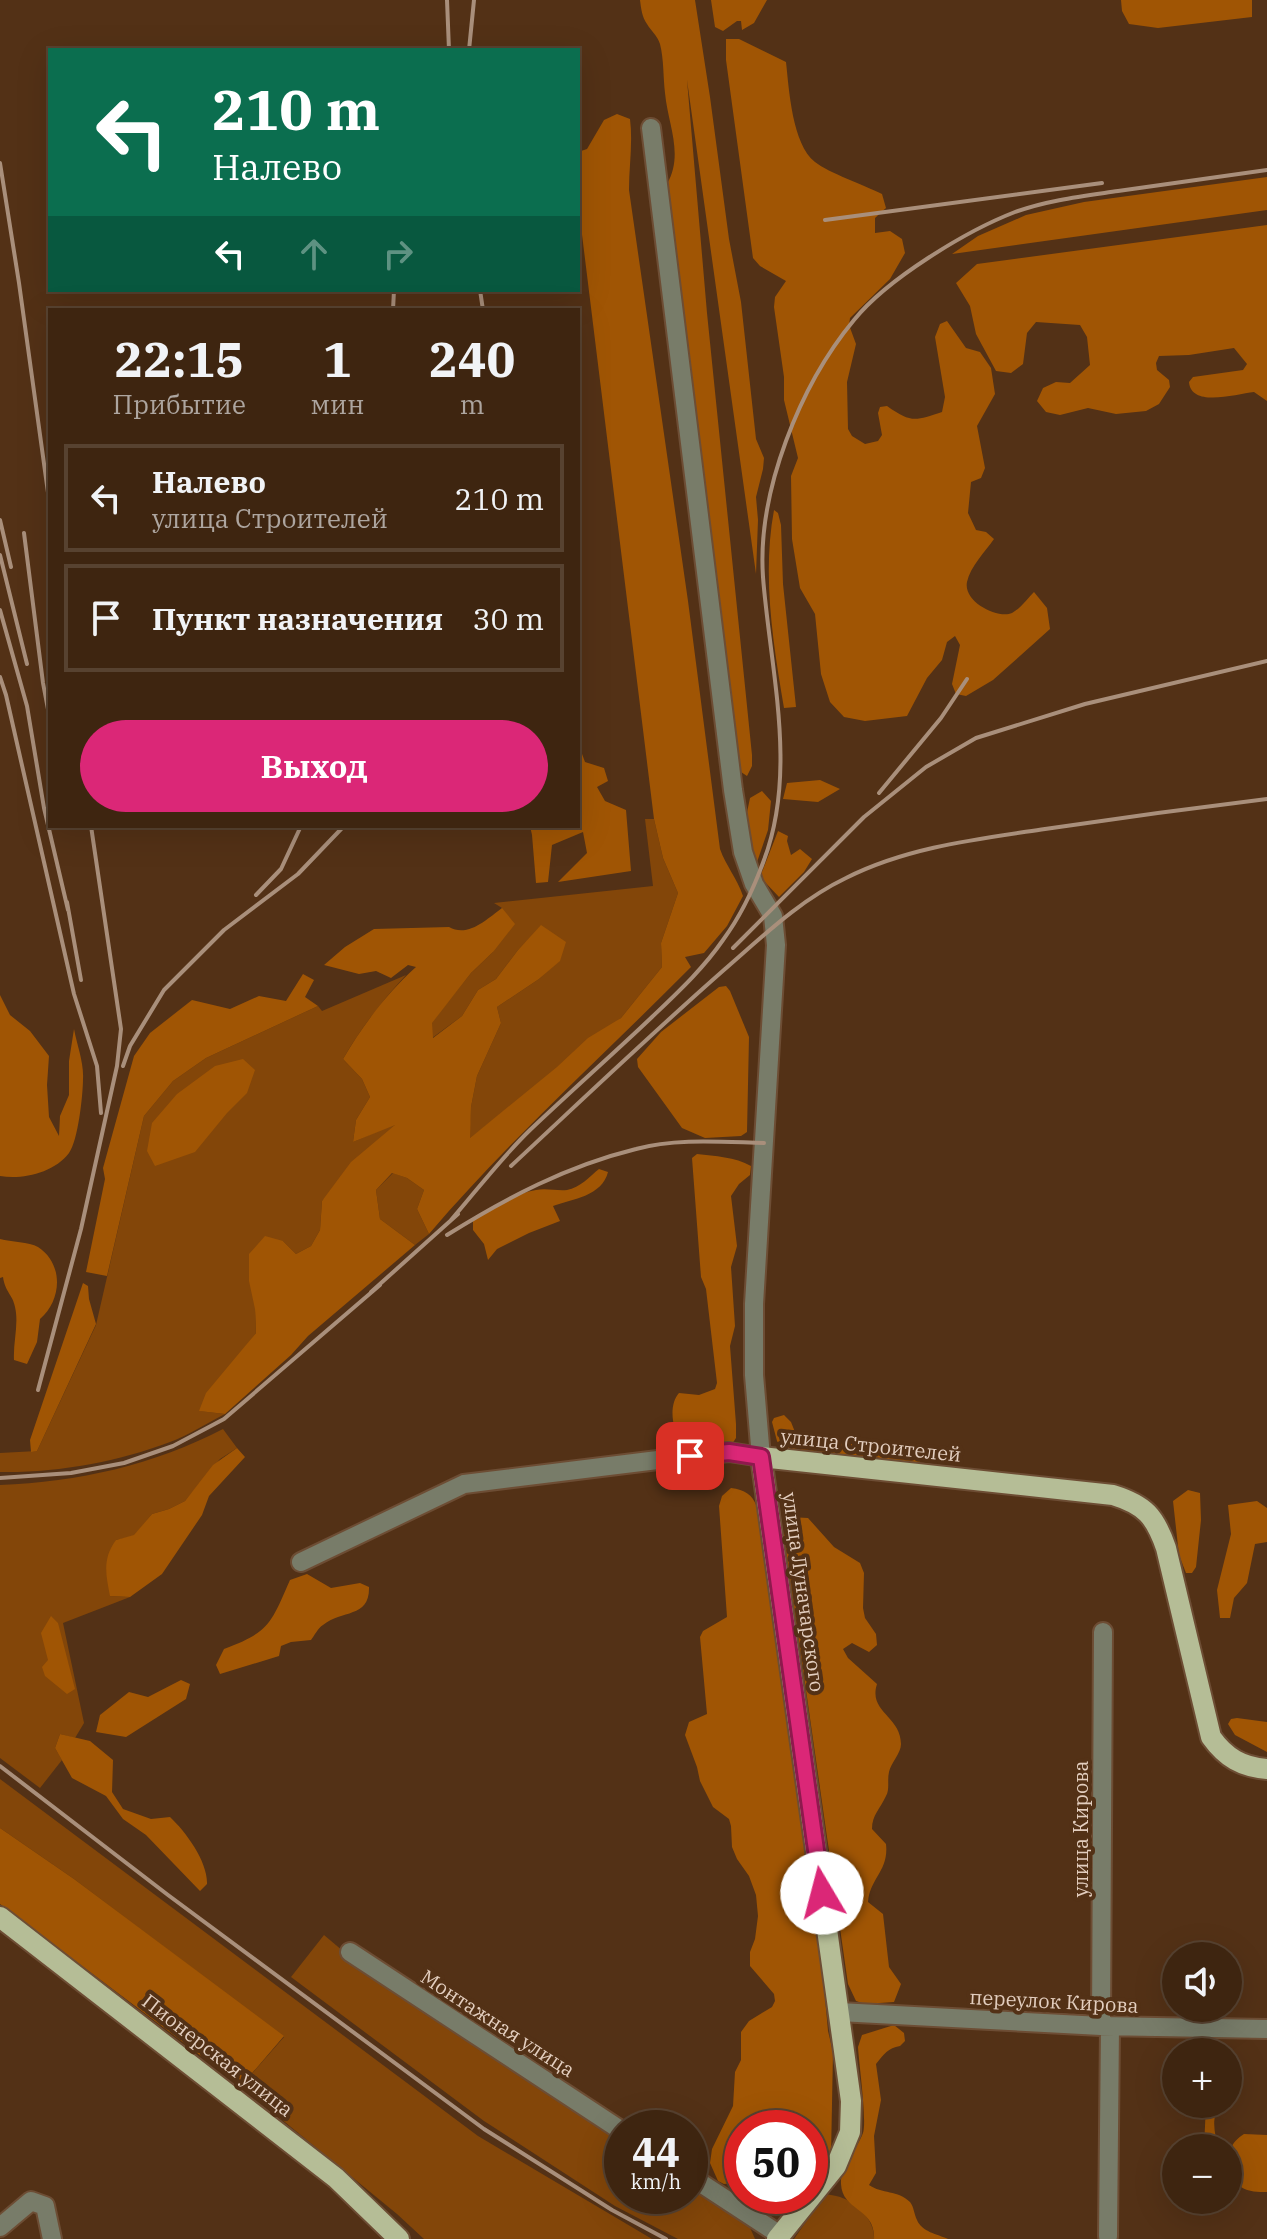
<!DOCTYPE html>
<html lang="ru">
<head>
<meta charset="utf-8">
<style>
  body { margin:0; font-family:"IBM Plex Serif",serif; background:#452d19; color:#f1f3f6; height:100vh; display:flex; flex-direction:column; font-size:30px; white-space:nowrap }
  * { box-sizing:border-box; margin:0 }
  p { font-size:26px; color:#ada59f }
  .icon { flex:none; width:44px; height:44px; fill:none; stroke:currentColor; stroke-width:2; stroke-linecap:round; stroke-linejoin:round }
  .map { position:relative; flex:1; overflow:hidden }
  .panel { position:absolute; left:48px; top:308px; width:532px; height:520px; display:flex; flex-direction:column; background:#3e2510; border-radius:0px; box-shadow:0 8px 32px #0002,0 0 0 2px #574230 }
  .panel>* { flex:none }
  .guide { position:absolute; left:48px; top:48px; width:532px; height:244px; border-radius:0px; box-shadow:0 8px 32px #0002,0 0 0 2px #574230; background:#0b6e4f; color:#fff; overflow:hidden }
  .fabs { position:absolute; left:1162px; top:1942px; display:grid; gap:16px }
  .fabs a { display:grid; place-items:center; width:80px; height:80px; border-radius:50%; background:#3e2510; box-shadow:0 8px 32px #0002,0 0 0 2px #574230; font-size:40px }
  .speed { position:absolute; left:604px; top:2110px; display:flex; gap:16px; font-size:40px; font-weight:700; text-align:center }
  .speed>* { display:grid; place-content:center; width:104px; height:104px; border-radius:50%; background:#3e2510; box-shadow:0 8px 32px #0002,0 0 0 2px #574230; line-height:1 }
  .speed small { font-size:20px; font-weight:400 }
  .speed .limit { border:12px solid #d22; background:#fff; color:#111 }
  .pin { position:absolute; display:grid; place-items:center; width:68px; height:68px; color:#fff; margin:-34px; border-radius:16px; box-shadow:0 4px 12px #0006 }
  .me { position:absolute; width:88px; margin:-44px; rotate:352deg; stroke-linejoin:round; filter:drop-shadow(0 0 6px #0008) }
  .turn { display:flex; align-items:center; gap:28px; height:168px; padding:0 32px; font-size:36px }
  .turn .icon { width:104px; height:104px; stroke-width:2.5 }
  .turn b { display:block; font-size:56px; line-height:68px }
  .lanes { display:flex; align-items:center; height:76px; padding:0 32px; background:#0003; justify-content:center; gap:40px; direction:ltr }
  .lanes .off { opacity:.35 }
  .eta { display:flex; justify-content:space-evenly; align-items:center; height:136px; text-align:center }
  .eta b { font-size:48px; font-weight:700; line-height:56px }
  .button { display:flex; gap:16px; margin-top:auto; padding:16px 32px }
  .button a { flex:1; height:92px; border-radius:48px; background:#db2777; color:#fff; font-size:32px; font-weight:700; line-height:92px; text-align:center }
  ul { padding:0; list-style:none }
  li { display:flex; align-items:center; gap:24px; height:108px; margin:0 16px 12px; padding:0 16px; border:4px solid #574230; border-radius:0px }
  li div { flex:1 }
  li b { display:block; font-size:30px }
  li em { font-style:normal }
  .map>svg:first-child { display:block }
</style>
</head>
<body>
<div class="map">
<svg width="1267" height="2239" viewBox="0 0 1267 2239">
  <rect width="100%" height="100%" fill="#533116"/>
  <!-- green -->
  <path fill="#834609" d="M645,819H654L663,858L678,893L661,943L662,967L621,1018L469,1139L471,1107L477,1076L501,1023L497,1007L539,979L559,961L541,926L518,950L496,979L478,990L462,1016L432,1038L431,1023L471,973L493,952L502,908L494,903L653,886Z
    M406,975C382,1001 361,1028 343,1059L362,1079L370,1097L356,1120L353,1142L399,1122L322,1201L320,1230L311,1246L296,1254L283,1241L255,1309L256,1333L233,1363L200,1411L225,1414C207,1423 189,1435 170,1442C117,1462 57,1473 0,1472V1453L37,1451L96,1325L144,1116L173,1081L206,1058L318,1006L322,1011Z
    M393,1173L407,1178L424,1190L417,1209L429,1234L415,1245L380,1219L376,1190Z
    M223,1429L237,1448L220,1459L185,1501L169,1509L152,1514L134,1536L116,1540L110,1596L130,1597L63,1623L84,1723L75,1738L60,1734L55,1748L62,1760L40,1788L0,1758V1485C78,1482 154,1465 223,1429Z
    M0,1779L478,2136L652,2239H424L397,2214L241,2086L284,2037L74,1879L0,1828Z
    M324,1935L369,1973L622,2140V2196H690V2185L748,2223L755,2239H678L615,2206L484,2121L291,1977Z
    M825,2194C831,2195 839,2196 845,2199C860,2206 875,2222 874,2239H794Z"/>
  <!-- forest -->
  <path fill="#a05504" d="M640,0H695L710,97L729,239L741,302L756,439L764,458L763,469L756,497L758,520L756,574L687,80L707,313L752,755V766L747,776L738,770L667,184C684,154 668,125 665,93C663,77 664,60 660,44C657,35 651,31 647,24C642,17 641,8 640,0Z
    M711,0H767L754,23L742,30L741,21H737L723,31L715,27Z
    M1121,0H1252V17L1158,28L1129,24L1122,11Z
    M726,39H739L786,62C789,89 792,144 815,162C829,173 864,185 882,194L886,208L875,218V233L890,231L902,239L905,253L890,279L850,318L849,325L856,344L847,382L848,429L852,436L865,444L878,441L882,435L878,413L880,407L887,406C911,423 915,421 942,412L945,397L935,337L940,324L947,321L966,348L980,352L991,368L995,394L977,426L985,468L981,478L971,482L968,513L976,530L986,532L994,539C985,552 970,567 967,582C963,602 998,619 1012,613C1020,609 1028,598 1034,592L1047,608L1050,629L993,680L966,696L956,694L952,684L960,645L955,636L947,642L942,660L927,678L907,716L865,721L844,717L830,702L821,674L815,614L800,588L792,539L791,476L798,458L784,400V377L774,307L775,297L786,281L760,266L753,258L726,60Z
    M617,114L630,119C633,143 629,166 629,190L688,601L720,849C726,866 737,878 743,896L727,926L704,953L685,957L691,967C603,1056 510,1139 429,1234L417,1209L424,1190L407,1178L392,1173L376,1190L380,1219L415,1245L308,1336L291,1355L225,1414L199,1411L206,1393L256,1333L255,1309L249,1281V1254L265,1236L283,1241L296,1254L311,1246L320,1230L322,1201L351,1162L395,1125L353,1142L356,1120L370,1097L362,1079L343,1059C363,1025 387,993 416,967L408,965L391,978L376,971L359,974L324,965L345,947L374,929L449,927C468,938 487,919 502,908L515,924L493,952L471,973L432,1023L433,1038L462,1016L478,990L496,979L518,950L541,925L566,942L560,961L539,979L497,1007L501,1023L477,1076L471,1107L470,1138L557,1067L588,1038L621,1018L662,967L661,943L678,893L663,858L654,819L578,202V152L587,149L604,120Z
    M1267,177V210L952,254L978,236L1026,215L1084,202Z
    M1267,225V401L1254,392C1236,394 1191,408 1189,382L1193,377L1243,370L1247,364L1234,348L1189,355L1159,356L1156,363L1157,370L1169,380L1170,387L1159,404L1146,411L1116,414L1088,408L1060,415L1046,412L1037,401L1043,388L1056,382L1070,383L1090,365L1087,337L1080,325L1036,322L1027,333L1023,364L1011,373L996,371L976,334L970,306L956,283L977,264Z
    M774,510L778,513L781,525L783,584L796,707L784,708C773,643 762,575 774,510Z
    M578,743L585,762L604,768L608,781L597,787L605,801L626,810L631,871L558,882L587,853L583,832L552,845L548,882L536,883L532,835L530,826H578Z
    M820,780L840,789L818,802L783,799L787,783Z
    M762,791L771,801L768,830L756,865L745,822L750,798Z
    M778,831L788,836L787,841L791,855L800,849L812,859L804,872L779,897L760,877Z
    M303,974L314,980L305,997L318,1006L206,1058L173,1081L144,1116L107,1276L86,1272L105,1179L103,1168L134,1056L150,1033L192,1000L230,1009L259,996L286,1001Z
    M726,986L730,991L749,1037L747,1132L741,1136L705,1138L682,1128L638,1067L637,1059L661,1032L719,987Z
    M0,995L10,1015L30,1031L49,1056L47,1085L49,1117L59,1136L60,1116L69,1095V1061L74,1029C77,1045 84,1063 83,1079C83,1095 78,1141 69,1153C54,1173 22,1180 0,1176Z
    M243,1059L255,1070L247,1093L227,1113L195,1152L155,1166L147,1151L152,1123L177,1094L215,1066Z
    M697,1154C715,1156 735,1157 751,1166L750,1175L739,1184L731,1196L737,1246L731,1267L735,1326L730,1346L736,1424V1438L732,1444L725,1445L683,1444C672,1432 668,1405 679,1393L699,1395L715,1389L717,1383L706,1289L701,1277L692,1158Z
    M599,1169L608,1172C602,1196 573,1199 553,1206L560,1221L529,1233L497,1249L488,1260L484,1244L473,1230V1220C492,1208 513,1194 536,1190C546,1188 557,1191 567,1190C580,1188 590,1176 599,1169Z
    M0,1239C11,1242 29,1242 38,1247C64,1264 62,1300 40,1319L37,1342L27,1364L14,1360C13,1342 19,1324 15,1307C13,1295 5,1292 3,1277L0,1278Z
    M83,1283L88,1286L89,1299L96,1324L37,1451L31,1452L30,1440Z
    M784,1415L791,1422L797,1437L806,1442L852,1444L913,1454L921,1460L918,1465H913L875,1457L782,1449L777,1441L772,1422L774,1418Z
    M237,1448L245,1457L209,1496L202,1515L162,1574L130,1597L110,1596C106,1575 102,1559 116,1540L134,1535L152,1514L169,1509L185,1501L213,1465Z
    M731,1488C745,1490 752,1494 757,1507L820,1941L828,2031L833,2052L831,2156L810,2186V2128H742V2193C737,2185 734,2182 724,2184L718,2181L710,2163L712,2149L733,2106L735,2072L741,2060V2032L749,2021L772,2007L775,2001L774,1994L750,1966V1952L755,1939L758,1916L756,1895L749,1876L737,1859L732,1847L731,1826L729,1819L713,1807L700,1781L697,1767L685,1735L689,1722L707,1714L700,1637L703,1631L727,1617L719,1506L722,1496Z
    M1188,1490L1200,1493L1201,1520L1196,1567L1192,1573H1186L1179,1555L1173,1501Z
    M1257,1501L1267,1508V1542L1255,1544L1247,1583L1234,1598L1230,1618H1220L1217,1590L1231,1534L1228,1505Z
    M789,1517L808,1518L834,1547L860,1563L864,1573L863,1608L865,1618L876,1634L877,1645L869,1652L852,1643L843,1649L848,1658L877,1684C868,1712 901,1716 901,1744C901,1753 891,1763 889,1772C887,1780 890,1789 886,1796C880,1809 872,1815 872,1829L886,1844C889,1871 870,1878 868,1902L883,1914L889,1967L901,1984L894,2002L865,2004L856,2001L848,1984L784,1536Z
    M307,1574L331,1588L360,1583L369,1587C370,1618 342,1610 323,1625C318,1628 314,1636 311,1640L291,1642L281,1646L279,1656L220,1674L216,1665L224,1649C270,1632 271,1623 290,1580Z
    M51,1616L58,1623L75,1689L67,1694L45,1676L42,1667L48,1660L41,1633Z
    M181,1680L190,1684L186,1699L126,1737L96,1732L100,1715L129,1692L148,1697Z
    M1237,1718L1267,1722V1752L1235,1735L1228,1724L1231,1719Z
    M60,1734L90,1741L113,1760L112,1792L123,1809L151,1819L170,1817C186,1832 208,1862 207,1884L200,1891L146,1835L123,1819L106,1796L72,1778L55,1748Z
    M0,1828L74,1879L284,2036L241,2086L0,1904Z
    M894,2025L904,2033L905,2041L900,2046C888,2048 884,2054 876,2064L881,2100L874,2136L876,2173L869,2185C882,2194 898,2190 910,2202C914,2207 914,2214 917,2220C922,2232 937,2234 948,2239H874C876,2208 842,2211 841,2184C840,2167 857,2149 863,2133C867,2120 859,2064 858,2047L862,2035Z
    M1206,2104H1221C1210,2118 1215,2133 1218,2148H1204Z
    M1244,2134L1267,2135V2192C1258,2192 1249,2192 1241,2187C1231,2180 1227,2160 1231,2149C1233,2142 1238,2138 1244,2134Z
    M744,2196H799C780,2214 765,2214 744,2196Z"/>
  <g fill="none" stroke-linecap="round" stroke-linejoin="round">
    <defs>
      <path id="minor" d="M301,1562L464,1484L690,1456L729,1452L761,1457L754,1375V1304L776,945L773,916L754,884L743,852L733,790L651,128
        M350,1952L622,2131
        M839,2012L1101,2026L1267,2029
        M1101,2026L1103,1632
        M690,2176L780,2235
        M0,2227L31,2201L45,2206L52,2239
        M1108,2236L1110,2026"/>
      <path id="major" d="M0,1917L336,2178L399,2239
        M777,2239L836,2166L850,2132L851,2101L761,1457L1113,1495C1145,1505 1155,1516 1166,1548L1211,1737C1226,1758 1242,1767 1267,1769"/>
    </defs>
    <!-- minor casing -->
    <use href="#minor" stroke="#6d4d34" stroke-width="22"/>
    <!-- major casing -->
    <use href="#major" stroke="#6d4d34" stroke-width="24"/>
    <!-- minor -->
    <use href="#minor" stroke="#787c69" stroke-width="18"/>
    <!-- major -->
    <use href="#major" stroke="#b5bd96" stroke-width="20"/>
    <!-- rail -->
    <path stroke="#a98f7b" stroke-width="4" d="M447,0L449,50
      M469,50L474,0
      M0,163L19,283L50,507
      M825,220L1102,183
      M480,290L483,310
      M393,310L394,290
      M0,520L11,567
      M24,533L43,683L50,720
      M0,555L27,664
      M0,610L27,706L44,808L68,910
      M0,677L6,695L74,994L97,1066L101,1113
      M879,793L941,718L967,679
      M256,895L281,869L301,826
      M67,902L81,980
      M733,948L864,817L926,767L976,738L1085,704L1267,661
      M123,1066L130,1046L164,990L224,930L298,874L344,826
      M511,1166C582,1100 652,1033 725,969C763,936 800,900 846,878C907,847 978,839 1045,829C1119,818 1193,808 1267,799
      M451,1220C477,1190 502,1157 530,1130C570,1092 612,1055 652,1017C677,993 703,969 723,940C740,917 754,888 764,860C798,770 770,669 763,577C757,492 800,385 854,320C887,279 966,231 1015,212C1048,200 1084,196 1118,191C1168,184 1217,177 1267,170
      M447,1235C506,1198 567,1166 636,1149C676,1138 722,1142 764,1143
      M371,1292L458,1214
      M38,1390L81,1229L117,1066L121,1029L91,826
      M0,1478L71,1473L124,1463L173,1446L224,1419L380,1285
      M0,1766L168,1895L484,2129L612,2210L666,2239"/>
  </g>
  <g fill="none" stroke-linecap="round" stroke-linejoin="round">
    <defs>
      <path id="route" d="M690,1456L729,1452L761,1457L822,1893"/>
    </defs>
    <!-- route casing -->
    <use href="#route" stroke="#8e194d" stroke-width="20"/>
    <!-- route -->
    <use href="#route" stroke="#db2777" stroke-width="14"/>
  </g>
  <g text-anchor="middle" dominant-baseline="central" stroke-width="8" stroke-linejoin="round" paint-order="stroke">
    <!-- street labels -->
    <g font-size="20" fill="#e3cebf" stroke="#533116">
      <text transform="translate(871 1445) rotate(6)">улица Строителей</text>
      <text transform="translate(804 1592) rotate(82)">улица Луначарского</text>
      <text transform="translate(1080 1829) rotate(-90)">улица Кирова</text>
      <text transform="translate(1054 2001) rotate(3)">переулок Кирова</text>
      <text transform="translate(498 2023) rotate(33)">Монтажная улица</text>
      <text transform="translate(218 2055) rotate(38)">Пионерская улица</text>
    </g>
  </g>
</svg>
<div class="fabs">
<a><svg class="icon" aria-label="sound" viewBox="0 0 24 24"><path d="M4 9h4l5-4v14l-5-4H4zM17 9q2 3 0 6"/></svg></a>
<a>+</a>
<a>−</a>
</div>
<div class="speed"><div>44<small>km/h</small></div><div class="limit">50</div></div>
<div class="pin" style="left:690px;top:1456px;background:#d93025"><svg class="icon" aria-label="arrive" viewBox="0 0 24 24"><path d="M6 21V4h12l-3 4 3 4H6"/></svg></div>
<svg class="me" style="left:822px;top:1893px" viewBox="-20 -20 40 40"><circle r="19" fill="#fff"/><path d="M0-13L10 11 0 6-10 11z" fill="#db2777"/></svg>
<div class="guide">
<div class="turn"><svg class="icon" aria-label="left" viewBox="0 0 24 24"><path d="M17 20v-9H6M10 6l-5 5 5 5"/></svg><div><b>210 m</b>Налево</div></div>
<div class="lanes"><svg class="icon" aria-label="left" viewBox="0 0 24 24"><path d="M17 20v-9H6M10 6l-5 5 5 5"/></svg><svg class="icon off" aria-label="ahead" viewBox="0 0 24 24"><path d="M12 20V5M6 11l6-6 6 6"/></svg><svg class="icon off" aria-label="right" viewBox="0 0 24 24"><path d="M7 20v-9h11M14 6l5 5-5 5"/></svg></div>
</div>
<section class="panel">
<div class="eta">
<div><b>22:15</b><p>Прибытие</p></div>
<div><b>1</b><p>мин</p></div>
<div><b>240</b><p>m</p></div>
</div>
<ul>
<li><svg class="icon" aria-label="left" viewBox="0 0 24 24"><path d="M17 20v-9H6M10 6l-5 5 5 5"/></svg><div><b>Налево</b><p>улица Строителей</p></div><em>210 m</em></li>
<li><svg class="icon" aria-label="arrive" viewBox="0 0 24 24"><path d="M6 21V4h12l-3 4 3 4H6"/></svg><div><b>Пункт назначения</b></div><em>30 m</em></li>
</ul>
<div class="button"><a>Выход</a></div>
</section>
</div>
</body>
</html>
